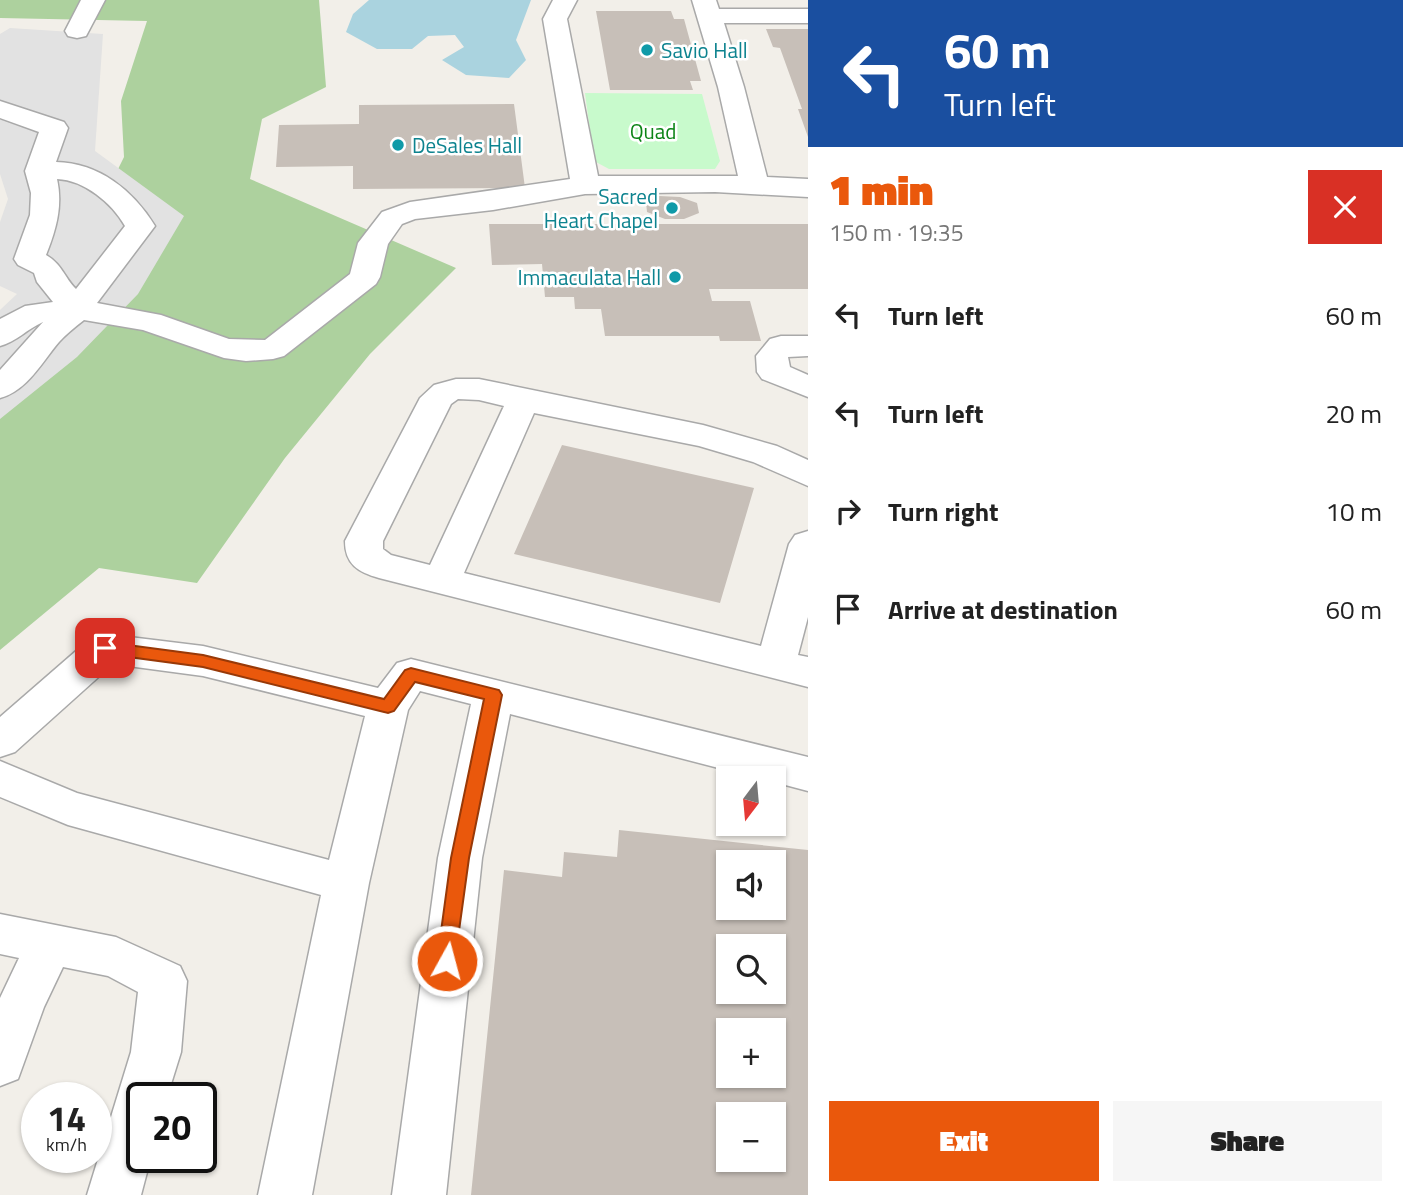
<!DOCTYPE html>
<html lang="en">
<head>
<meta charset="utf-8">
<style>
  body { margin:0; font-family:"Titillium Web",sans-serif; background:#f6f6f6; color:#222; height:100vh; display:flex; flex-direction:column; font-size:26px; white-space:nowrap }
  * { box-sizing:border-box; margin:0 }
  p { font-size:23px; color:#767676 }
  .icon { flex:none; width:38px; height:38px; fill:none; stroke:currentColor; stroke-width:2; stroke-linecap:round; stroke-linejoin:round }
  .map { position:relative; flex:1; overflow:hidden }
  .sheet { display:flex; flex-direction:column; background:#fff; width:595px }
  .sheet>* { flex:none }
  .top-card { background:#1a4fa0; color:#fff; overflow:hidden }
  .needle { width:46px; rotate:196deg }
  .tools { position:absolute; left:716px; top:766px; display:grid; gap:14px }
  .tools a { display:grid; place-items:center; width:70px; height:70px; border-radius:0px; background:#fff; box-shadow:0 2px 5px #0004; font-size:35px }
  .speed { position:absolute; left:21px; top:1082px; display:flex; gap:14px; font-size:35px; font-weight:700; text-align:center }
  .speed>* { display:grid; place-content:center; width:91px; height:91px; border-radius:50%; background:#fff; box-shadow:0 2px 5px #0004; line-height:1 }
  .speed small { font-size:18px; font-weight:400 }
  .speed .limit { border:4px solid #111; border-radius:10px; background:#fff; color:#111 }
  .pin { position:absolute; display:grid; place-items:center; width:60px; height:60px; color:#fff; margin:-30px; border-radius:14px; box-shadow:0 4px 10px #0006 }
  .me { position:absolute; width:77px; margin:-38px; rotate:7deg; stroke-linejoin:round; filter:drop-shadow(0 0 5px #0008) }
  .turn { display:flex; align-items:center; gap:24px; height:147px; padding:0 21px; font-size:32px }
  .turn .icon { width:91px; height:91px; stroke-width:2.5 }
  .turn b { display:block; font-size:49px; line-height:60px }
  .round { display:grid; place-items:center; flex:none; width:74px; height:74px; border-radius:0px; background:#f6f6f6 }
  .head { display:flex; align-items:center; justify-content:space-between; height:119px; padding:0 21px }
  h1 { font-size:42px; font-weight:800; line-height:52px; color:#ea580c }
  .action { display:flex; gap:14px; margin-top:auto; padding:14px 21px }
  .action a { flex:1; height:80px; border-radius:0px; background:#ea580c; color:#fff; font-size:28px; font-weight:800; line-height:80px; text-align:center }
  .action a+a { background:#f6f6f6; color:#222 }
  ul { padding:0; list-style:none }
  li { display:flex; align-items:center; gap:21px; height:98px; padding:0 21px }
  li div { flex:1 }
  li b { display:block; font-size:26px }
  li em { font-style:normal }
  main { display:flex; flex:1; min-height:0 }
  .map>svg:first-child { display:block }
</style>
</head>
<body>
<main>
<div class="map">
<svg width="808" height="1195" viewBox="0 0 808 1195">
  <rect width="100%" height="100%" fill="#f2efe9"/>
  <!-- forest -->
  <path fill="#add19e" d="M0,0H319L326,87L262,119L250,179L456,268L370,354L285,458L197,583L99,568L0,650V408L124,157L121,101L147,21L0,18Z"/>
  <!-- park -->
  <path fill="#c8facc" d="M585,93L702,94L720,161L715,169H609L594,161Z"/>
  <!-- parking -->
  <path fill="#e2e2e2" d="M10,28L103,34L95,151L184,216L138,294L77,357L0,419V310L17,294L0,286V222L8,199L0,174V34Z"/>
  <!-- water -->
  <path fill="#aad3df" d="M369,0H531L516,40L526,60L509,78L466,75L442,60L464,47L455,35L428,36L412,49H377L346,32L353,14Z"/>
  <!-- building -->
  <path fill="#c7bfb8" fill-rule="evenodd" d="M596,11H671L674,19H684L701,81H690L693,90H610Z
    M766,29H808V137L798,109H802L780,48L773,47Z
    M514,104L525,188L353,189V166L276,167L279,125L359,124V105Z
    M659,196L680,197L697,203L699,213L684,219H665L647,212L646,202Z
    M489,224H808V289H709L712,301H750L761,341H720L719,336H605L601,309H575L574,297H545L542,264L492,265Z
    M562,445L754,488L720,603L514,554Z
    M619,830L808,850V1195H471L504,870L562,877L564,852L617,857ZM728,863H774V908H728ZM728,947H774V992H728ZM728,1031H774V1076H728ZM728,1115H774V1160H728Z"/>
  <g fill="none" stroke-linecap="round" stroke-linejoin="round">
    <defs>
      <path id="minor" d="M81,0H105L86,36L77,38L68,36L65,31Z
        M553,0H577L567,19L598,176H738L718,87L692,0H716L719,9H808V23H724L744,87L767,177L808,179V197L715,192L585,194L493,210L415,219L402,224L388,244L380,277L376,284L284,356L273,359L246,361L224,358L143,330L84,320C75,327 66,334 59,342C42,362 27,391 0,398V370L43,322C27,329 16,342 0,346V319L25,306L53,302L37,282L34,273L18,265L14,259L30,215L31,193L25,171L39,132L0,118V101L64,122L68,128L56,162C99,163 133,190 155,226L97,303L161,315L229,339L265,340L350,274L358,243L382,212L410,202L570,179L543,19ZM57,179C84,180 112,203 125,226L76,289C64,277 62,264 46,255C56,230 63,206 57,179Z
        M781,336H808V356L788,357L790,367L808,375V397L762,379L757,372L756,356L770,339Z
        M456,379H479L703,425L777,446L808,460V486L753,462L699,446L534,413L464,573L761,646L789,544L795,535L808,531V617L798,655L808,657V687L379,578C358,572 345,564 345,541L420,398L434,385ZM458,399L479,400L504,406L430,565L391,555L383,549V541L451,404Z
        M105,634L203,646L378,688L397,663L411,659L808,757V791L774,782V779H761L510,714L482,858L446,1195H392L438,858L471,704L420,691L408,710L369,883L312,1195H258L321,895L68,825L0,797V761L77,793L329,860L365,716L203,676L113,664L15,752L0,757V717L91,638Z
        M0,914L116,937L180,966L187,981L181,1052L167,1097H142V1157H151L141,1195H87L131,1052L138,992L108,976L63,967L44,1007L18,1079L0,1086V998L19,958L0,954Z"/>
    </defs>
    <!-- minor casing -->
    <use href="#minor" stroke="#a9a9a9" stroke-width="3"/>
    <!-- minor -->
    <use href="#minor" fill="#fff" fill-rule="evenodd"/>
  </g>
  <!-- route -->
  <path fill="#ea580c" stroke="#983908" stroke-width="2" d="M105,642L203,655L384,699L405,670L411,668L499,690L502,695L469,858L454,967L447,969L440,967L437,961L451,858L484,699L415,682L394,711L388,713L203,667L99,653L97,648L99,644Z"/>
  <!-- markers -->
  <g fill="#0f9aa8" stroke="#fff" stroke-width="2.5">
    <circle cx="647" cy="50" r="7"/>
    <circle cx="398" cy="145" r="7"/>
    <circle cx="672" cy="208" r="7"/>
    <circle cx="675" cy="277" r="7"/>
  </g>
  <g text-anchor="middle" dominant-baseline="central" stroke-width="5" stroke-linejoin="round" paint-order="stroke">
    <!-- far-culture labels -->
    <g font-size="21" fill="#0d838f" stroke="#fff" text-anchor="start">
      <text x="661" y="50">Savio Hall</text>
      <text x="412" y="145">DeSales Hall</text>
      <text x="658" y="196" text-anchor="end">Sacred<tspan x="658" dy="24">Heart Chapel</tspan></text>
      <text x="661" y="277" text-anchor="end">Immaculata Hall</text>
    </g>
    <!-- far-park labels -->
    <g font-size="21" fill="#0c8416" stroke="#fff">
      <text x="653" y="131">Quad</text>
    </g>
  </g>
</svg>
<div class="tools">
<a><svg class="needle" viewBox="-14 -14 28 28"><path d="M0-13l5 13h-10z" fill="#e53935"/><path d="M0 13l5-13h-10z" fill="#767676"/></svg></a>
<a><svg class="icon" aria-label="sound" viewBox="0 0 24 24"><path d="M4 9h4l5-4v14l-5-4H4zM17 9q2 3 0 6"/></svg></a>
<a><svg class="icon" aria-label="search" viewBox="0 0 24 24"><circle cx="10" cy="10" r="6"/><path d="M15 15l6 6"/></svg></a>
<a>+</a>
<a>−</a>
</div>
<div class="speed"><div>14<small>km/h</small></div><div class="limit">20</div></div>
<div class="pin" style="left:105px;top:648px;background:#d93025"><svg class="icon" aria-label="arrive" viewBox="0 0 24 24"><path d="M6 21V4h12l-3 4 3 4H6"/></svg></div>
<svg class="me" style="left:447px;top:961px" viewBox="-20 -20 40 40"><circle r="17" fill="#ea580c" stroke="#fff" stroke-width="3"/><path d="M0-11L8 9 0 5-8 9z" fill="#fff"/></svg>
</div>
<section class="sheet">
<div class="top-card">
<div class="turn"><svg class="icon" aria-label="left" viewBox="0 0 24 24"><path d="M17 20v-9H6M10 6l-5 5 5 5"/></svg><div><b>60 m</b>Turn left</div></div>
</div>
<div class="head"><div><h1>1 min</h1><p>150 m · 19:35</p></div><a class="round" style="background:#d93025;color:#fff"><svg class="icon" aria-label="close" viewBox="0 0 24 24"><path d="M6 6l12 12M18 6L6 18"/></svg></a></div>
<ul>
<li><svg class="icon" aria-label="left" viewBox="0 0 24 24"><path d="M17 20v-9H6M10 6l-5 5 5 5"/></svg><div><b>Turn left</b></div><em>60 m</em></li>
<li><svg class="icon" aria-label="left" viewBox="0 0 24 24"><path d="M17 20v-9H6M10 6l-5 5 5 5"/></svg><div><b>Turn left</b></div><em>20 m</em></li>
<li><svg class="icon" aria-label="right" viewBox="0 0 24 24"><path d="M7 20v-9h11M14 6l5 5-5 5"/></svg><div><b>Turn right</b></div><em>10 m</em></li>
<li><svg class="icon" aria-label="arrive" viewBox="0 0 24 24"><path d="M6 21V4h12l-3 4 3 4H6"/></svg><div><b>Arrive at destination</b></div><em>60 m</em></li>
</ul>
<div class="action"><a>Exit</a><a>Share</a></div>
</section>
</main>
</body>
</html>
